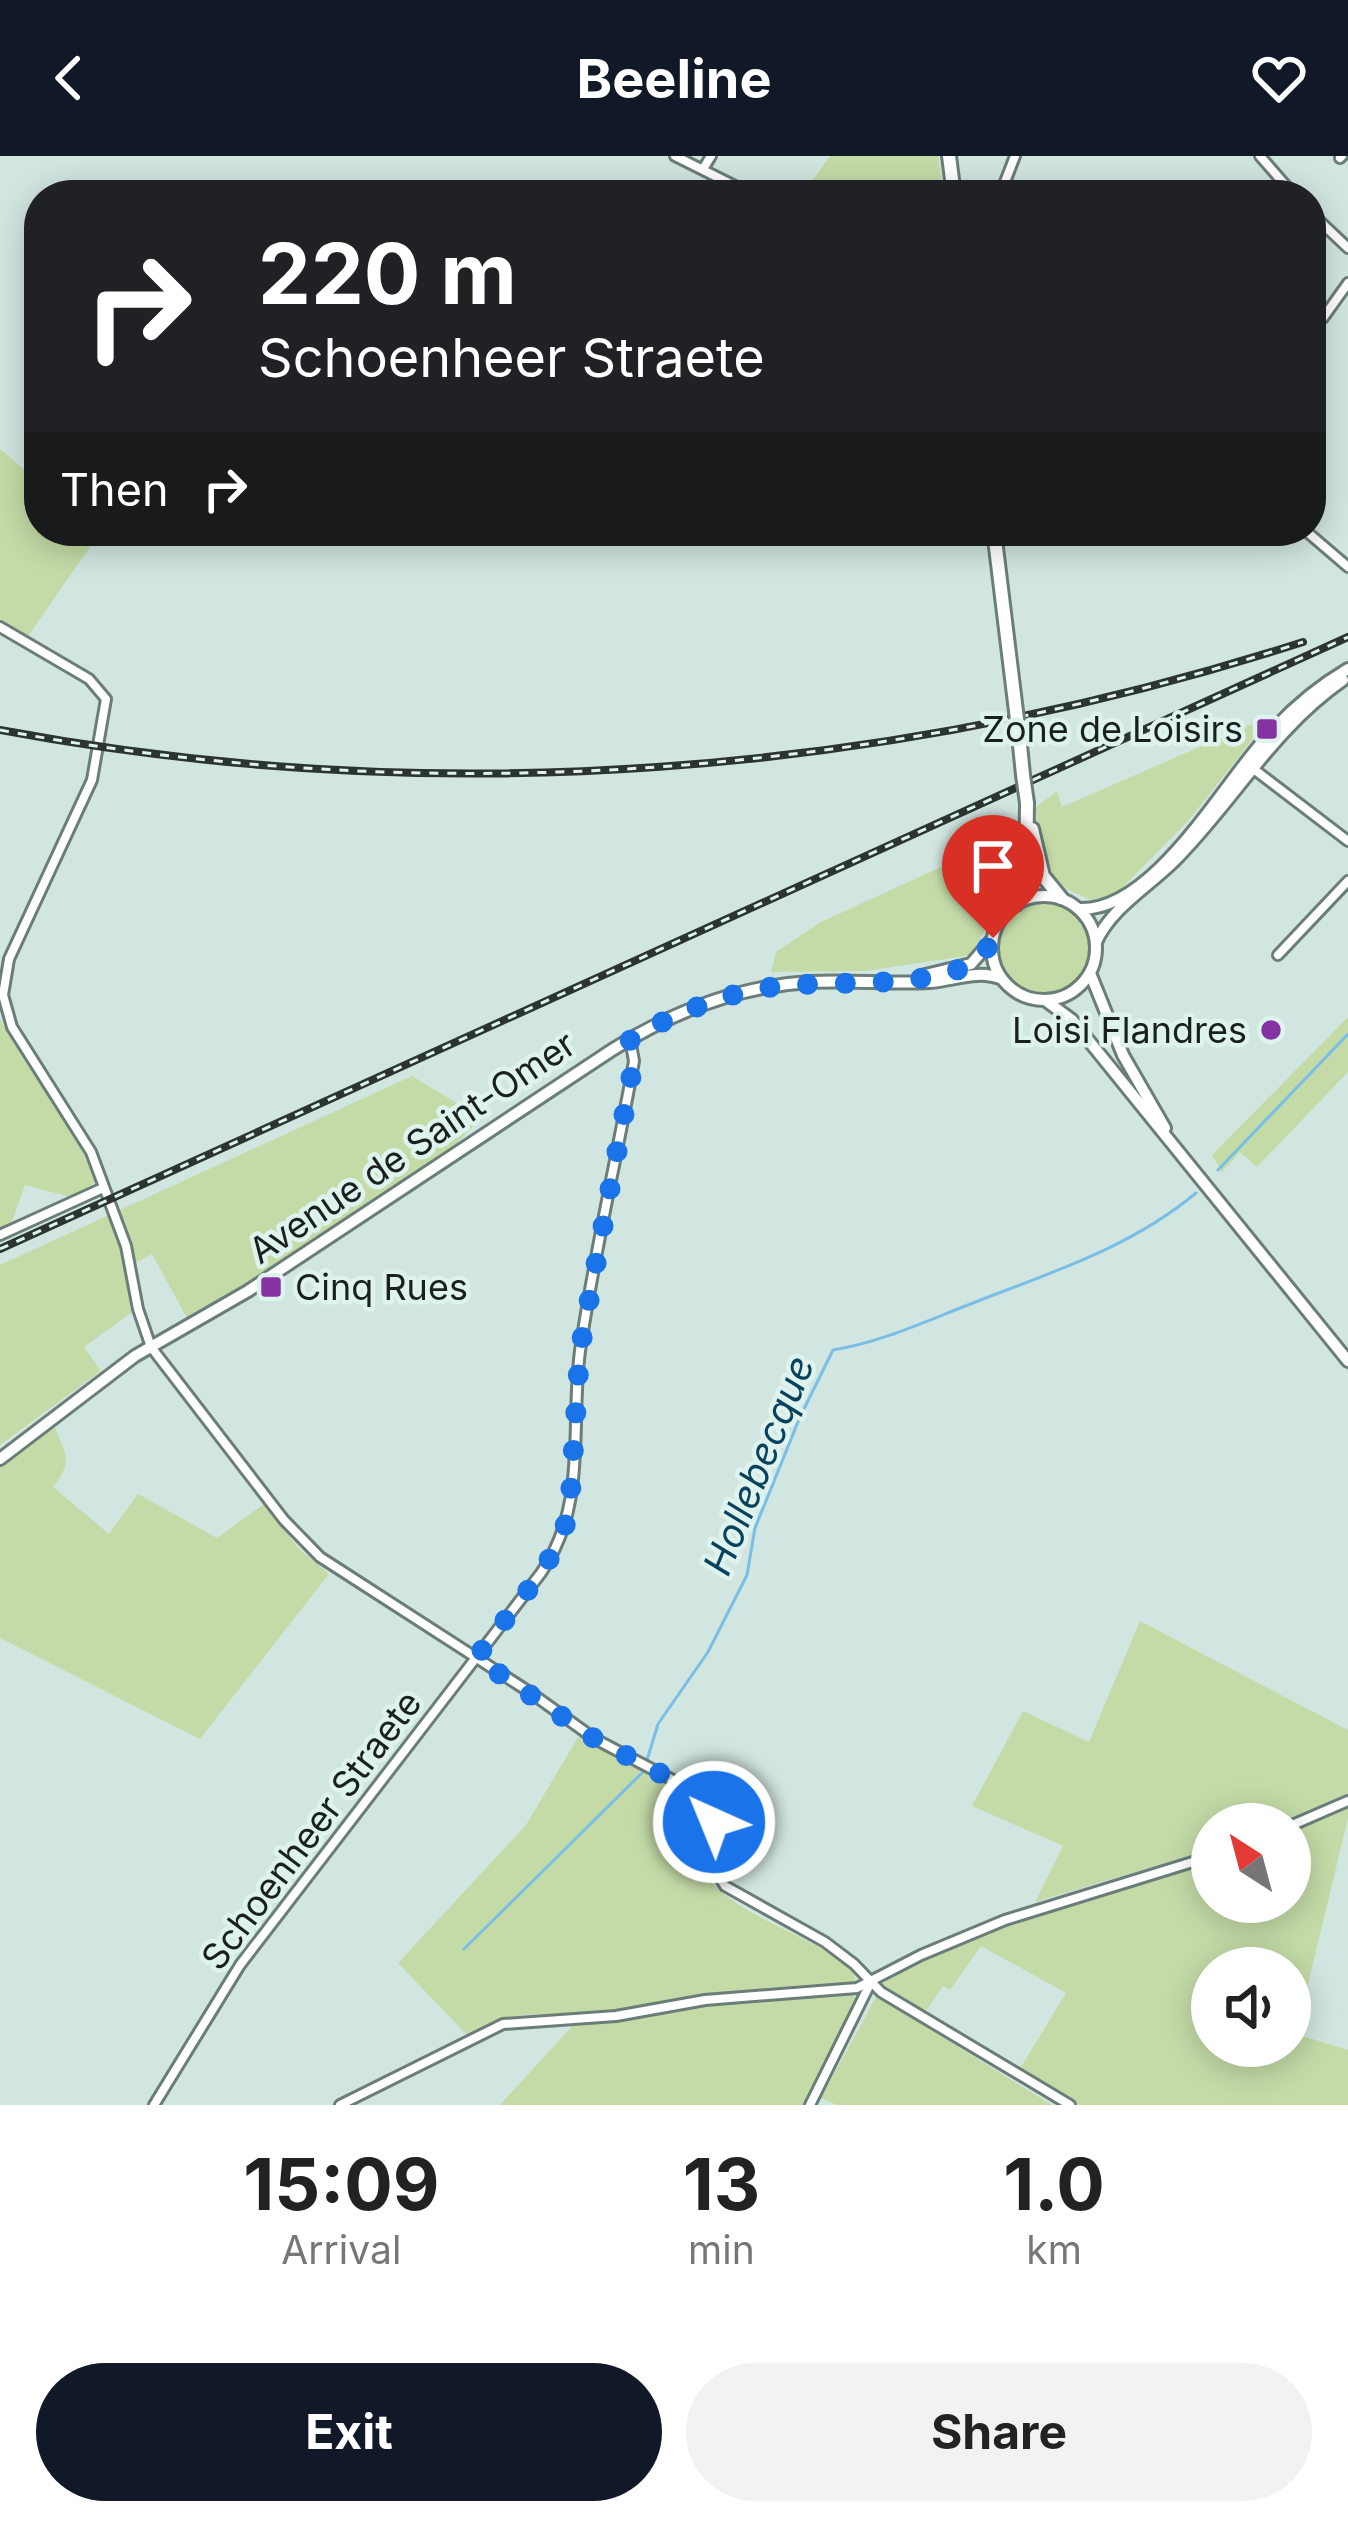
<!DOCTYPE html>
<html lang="en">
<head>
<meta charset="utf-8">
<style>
  body { margin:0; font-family:Inter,sans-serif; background:#f2f2f2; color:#222; height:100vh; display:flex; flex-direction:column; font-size:45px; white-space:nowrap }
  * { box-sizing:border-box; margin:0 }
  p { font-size:39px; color:#767676 }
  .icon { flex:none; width:66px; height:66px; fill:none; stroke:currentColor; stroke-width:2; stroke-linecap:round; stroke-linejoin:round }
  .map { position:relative; height:1949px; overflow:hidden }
  .details { display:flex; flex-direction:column; background:#fff; flex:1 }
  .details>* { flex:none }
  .top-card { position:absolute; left:24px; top:24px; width:1302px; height:366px; border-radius:48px; box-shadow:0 6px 30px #0003; background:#202124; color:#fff; overflow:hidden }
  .needle { width:78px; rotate:324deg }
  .controls { position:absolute; left:1191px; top:1647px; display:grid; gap:24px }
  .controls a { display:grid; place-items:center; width:120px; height:120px; border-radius:50%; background:#fff; box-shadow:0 6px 30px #0003; font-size:60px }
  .pin { position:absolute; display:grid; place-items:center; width:102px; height:102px; color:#fff; margin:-123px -51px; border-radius:50% 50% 50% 0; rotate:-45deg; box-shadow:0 0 12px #0007 }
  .pin .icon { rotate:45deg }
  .me { position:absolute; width:132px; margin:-66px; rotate:316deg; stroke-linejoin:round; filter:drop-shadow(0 0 9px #0008) }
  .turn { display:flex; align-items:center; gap:42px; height:252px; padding:0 36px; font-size:54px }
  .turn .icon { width:156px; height:156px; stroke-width:2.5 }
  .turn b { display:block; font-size:84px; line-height:102px }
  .then { display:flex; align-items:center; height:114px; padding:0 36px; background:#0003; gap:24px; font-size:45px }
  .eta { display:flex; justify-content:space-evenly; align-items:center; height:204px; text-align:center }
  .eta b { font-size:72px; font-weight:700; line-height:84px }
  .button { display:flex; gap:24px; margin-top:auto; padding:24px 36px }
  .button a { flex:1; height:138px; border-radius:72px; background:#111827; color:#fff; font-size:48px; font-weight:700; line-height:138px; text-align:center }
  .button a+a { background:#f2f2f2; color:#222 }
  header { display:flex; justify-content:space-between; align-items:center; height:156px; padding:0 36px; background:#111827; color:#fff; font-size:54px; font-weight:700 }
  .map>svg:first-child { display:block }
</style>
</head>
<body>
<header><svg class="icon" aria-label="back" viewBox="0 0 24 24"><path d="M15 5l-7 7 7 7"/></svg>Beeline<svg class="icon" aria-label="heart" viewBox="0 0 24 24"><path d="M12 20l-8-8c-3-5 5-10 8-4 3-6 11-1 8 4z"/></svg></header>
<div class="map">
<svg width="1348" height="1949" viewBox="0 0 1348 1949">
  <rect width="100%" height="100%" fill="#d2e6e1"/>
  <!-- green -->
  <path fill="#c4dba7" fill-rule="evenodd" d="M830,0H938L944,39H802Z
    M0,293L39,326V375H101L28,480L0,463Z
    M1261,564L1262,571L1189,664L1116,738L1092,744L1056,729L1046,713L1035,652L1057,635L1062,651Z
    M1015,677C1034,722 988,758 972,799L866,815L771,816L776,796L821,766Z
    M999 792a45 45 0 1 1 90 0a45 45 0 1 1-90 0Z
    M1348,861V916L1257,1011L1240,996L1222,1016L1212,999Z
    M0,863L80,989L95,1026L74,1042L25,1029L10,1071L0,1075Z
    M412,920L481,962L450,994L309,1089L187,1162L152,1098L126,1112L131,1157L84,1191L101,1215L0,1289V1109Z
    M54,1270C66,1298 73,1306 53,1331L109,1378L138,1338L217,1382L264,1348L298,1392L329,1418L200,1583L0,1482V1311Z
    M1140,1465L1348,1574V1638L1277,1668H1212V1693L1035,1746L1063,1690L972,1650L1023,1555L1089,1586Z
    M580,1578C606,1595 693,1635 704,1658C719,1686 688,1708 720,1735C760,1769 815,1781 854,1816L855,1826L685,1841L603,1856L520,1859L467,1879L398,1807L526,1669Z
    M1348,1647V1662L1296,1878L1348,1894V1949H1079L1019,1914L1066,1837L981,1790L950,1834L943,1830L924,1858L880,1829L933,1799L1038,1757L1212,1704V1746H1290V1672ZM1212,1812H1290V1890H1212Z
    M845,1838L855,1840V1849L803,1949H500L575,1867L616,1865L697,1849Z
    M876,1841L881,1843L1052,1949H837L821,1942Z"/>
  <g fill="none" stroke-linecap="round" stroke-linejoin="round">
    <!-- stream -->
    <path stroke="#7abee6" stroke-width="3" d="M1218,1014L1348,878
      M647,1604L658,1568L708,1496L747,1419L755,1372L800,1261L833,1194C882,1186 926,1165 973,1147C1052,1116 1130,1092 1196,1037
      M464,1793L643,1616"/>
    <defs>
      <path id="street" d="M675,0L753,39
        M1260,0L1294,39
        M1340,2L1342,0
        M703,13L711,0
        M1000,39L1015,0
        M1311,57L1348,92
        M1311,169L1323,162L1348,127
        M1306,375L1348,411
        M0,471L89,523L106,543L92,624L9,803L3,839L12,871L91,996L126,1090L138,1153L151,1191L284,1364L320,1401L531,1537L595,1583L690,1633L712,1660V1709L725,1730L825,1786L854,1808L881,1836L1070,1949
        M1251,611L1348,685
        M1278,799L1348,725
        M0,1079L103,1032
        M1290,1670L1348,1645
        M154,1949L240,1809L541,1417C588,1349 570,1272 580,1195C594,1098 617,1002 634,905L630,883
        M340,1949L503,1868L616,1860L705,1844L857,1832L921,1799L1005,1764L1212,1700
        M810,1949L870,1828"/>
      <path id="secondary" d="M1079,753C1152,756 1220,633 1264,584C1288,556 1316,532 1348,513
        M1096,786C1112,750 1153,728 1179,700C1237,640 1273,573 1343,524"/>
      <path id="primary" d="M992 792a52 52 0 1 1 104 0a52 52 0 1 1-104 0Z
        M1090,817L1123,899L1165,972
        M921,820L971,808L991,785
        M1045,844L1072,864L1348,1205
        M0,1303L135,1200L248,1135L612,894C672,856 738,830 810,826C850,824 890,828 930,826C955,824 978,813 1002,823"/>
      <path id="highway" d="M949,0L954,39
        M994,375L1015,547
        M1019,579L1023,619
        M1032,673L1043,720L1061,742
        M1016,748L1026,726L1027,647"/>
    </defs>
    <!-- street casing -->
    <use href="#street" stroke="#6b7d79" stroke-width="14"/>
    <!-- secondary casing -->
    <use href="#secondary" stroke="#6b7d79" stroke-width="16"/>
    <!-- primary casing -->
    <use href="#primary" stroke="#6b7d79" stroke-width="16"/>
    <!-- highway casing -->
    <use href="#highway" stroke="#6b7d79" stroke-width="18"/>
    <!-- street -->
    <use href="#street" stroke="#fff" stroke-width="8"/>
    <!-- secondary -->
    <use href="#secondary" stroke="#fff" stroke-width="10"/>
    <!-- primary -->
    <use href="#primary" stroke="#fff" stroke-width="10"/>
    <!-- highway -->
    <use href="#highway" stroke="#fff" stroke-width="12"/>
    <defs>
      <path id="rail" d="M0,574C433,655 884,621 1303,486
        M0,1093L1348,481"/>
    </defs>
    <!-- rail casing -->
    <use href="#rail" stroke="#2c3433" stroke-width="8"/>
    <!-- rail -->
    <use href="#rail" stroke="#dff3ee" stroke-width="3" stroke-dasharray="9" stroke-linecap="butt"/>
    <defs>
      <path id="highway-bridge" d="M1015,547L1019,579
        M1023,619L1027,647"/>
    </defs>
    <!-- highway-bridge casing -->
    <use href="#highway-bridge" stroke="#6b7d79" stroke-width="18" stroke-linecap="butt"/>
    <!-- highway-bridge -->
    <use href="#highway-bridge" stroke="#fff" stroke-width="12"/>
  </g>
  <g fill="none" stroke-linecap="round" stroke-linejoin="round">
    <!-- route -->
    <path stroke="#1a73e8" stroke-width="21" stroke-dasharray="0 37.8" d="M714,1666L706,1649L690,1633L595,1583L476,1502L545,1412L569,1361L580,1193L634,905L630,883C671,860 712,842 759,833C819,822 917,835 969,809C981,803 987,793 993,782"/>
  </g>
  <!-- markers -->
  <g fill="#8533a2" stroke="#dff3ee" stroke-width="4.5">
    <rect x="1255" y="561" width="24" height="24" rx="6"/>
    <circle cx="1271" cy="874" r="12"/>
    <rect x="259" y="1119" width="24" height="24" rx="6"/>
  </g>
  <g text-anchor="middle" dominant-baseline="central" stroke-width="9" stroke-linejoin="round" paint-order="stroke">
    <!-- poi labels -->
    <g font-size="36" fill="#19201f" stroke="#dff3ee" text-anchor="end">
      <text x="1243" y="573">Zone de Loisirs</text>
      <text x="1247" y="874">Loisi Flandres</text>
      <text x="295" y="1131" text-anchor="start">Cinq Rues</text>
    </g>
    <!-- street labels -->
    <g font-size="36" fill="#19201f" stroke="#dff3ee">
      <text transform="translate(412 991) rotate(-34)">Avenue de Saint-Omer</text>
      <text transform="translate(311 1674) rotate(-53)">Schoenheer Straete</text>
    </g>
    <!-- water labels -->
    <g font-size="39" font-style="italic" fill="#08425d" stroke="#dff3ee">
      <text transform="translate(758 1309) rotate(-68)">Hollebecque</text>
    </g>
  </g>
</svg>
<div class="controls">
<a><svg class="needle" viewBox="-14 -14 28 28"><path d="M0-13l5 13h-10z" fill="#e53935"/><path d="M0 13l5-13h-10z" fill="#767676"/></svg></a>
<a><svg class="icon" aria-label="sound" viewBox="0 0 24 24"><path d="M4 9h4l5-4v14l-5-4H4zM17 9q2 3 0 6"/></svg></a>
</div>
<div class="pin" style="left:993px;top:782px;background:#d93025"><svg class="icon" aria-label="arrive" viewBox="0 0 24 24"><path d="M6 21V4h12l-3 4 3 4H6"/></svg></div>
<svg class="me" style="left:714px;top:1666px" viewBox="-20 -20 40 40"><circle r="17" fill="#1a73e8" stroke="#fff" stroke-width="3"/><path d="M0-11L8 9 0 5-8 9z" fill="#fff"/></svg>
<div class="top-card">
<div class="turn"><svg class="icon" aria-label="right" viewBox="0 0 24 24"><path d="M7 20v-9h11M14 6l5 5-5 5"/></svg><div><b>220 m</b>Schoenheer Straete</div></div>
<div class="then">Then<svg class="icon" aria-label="right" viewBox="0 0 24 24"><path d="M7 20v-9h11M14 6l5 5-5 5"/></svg></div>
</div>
</div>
<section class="details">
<div class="eta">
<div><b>15:09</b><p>Arrival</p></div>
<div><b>13</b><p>min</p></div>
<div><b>1.0</b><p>km</p></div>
</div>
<div class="button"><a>Exit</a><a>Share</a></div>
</section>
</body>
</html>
